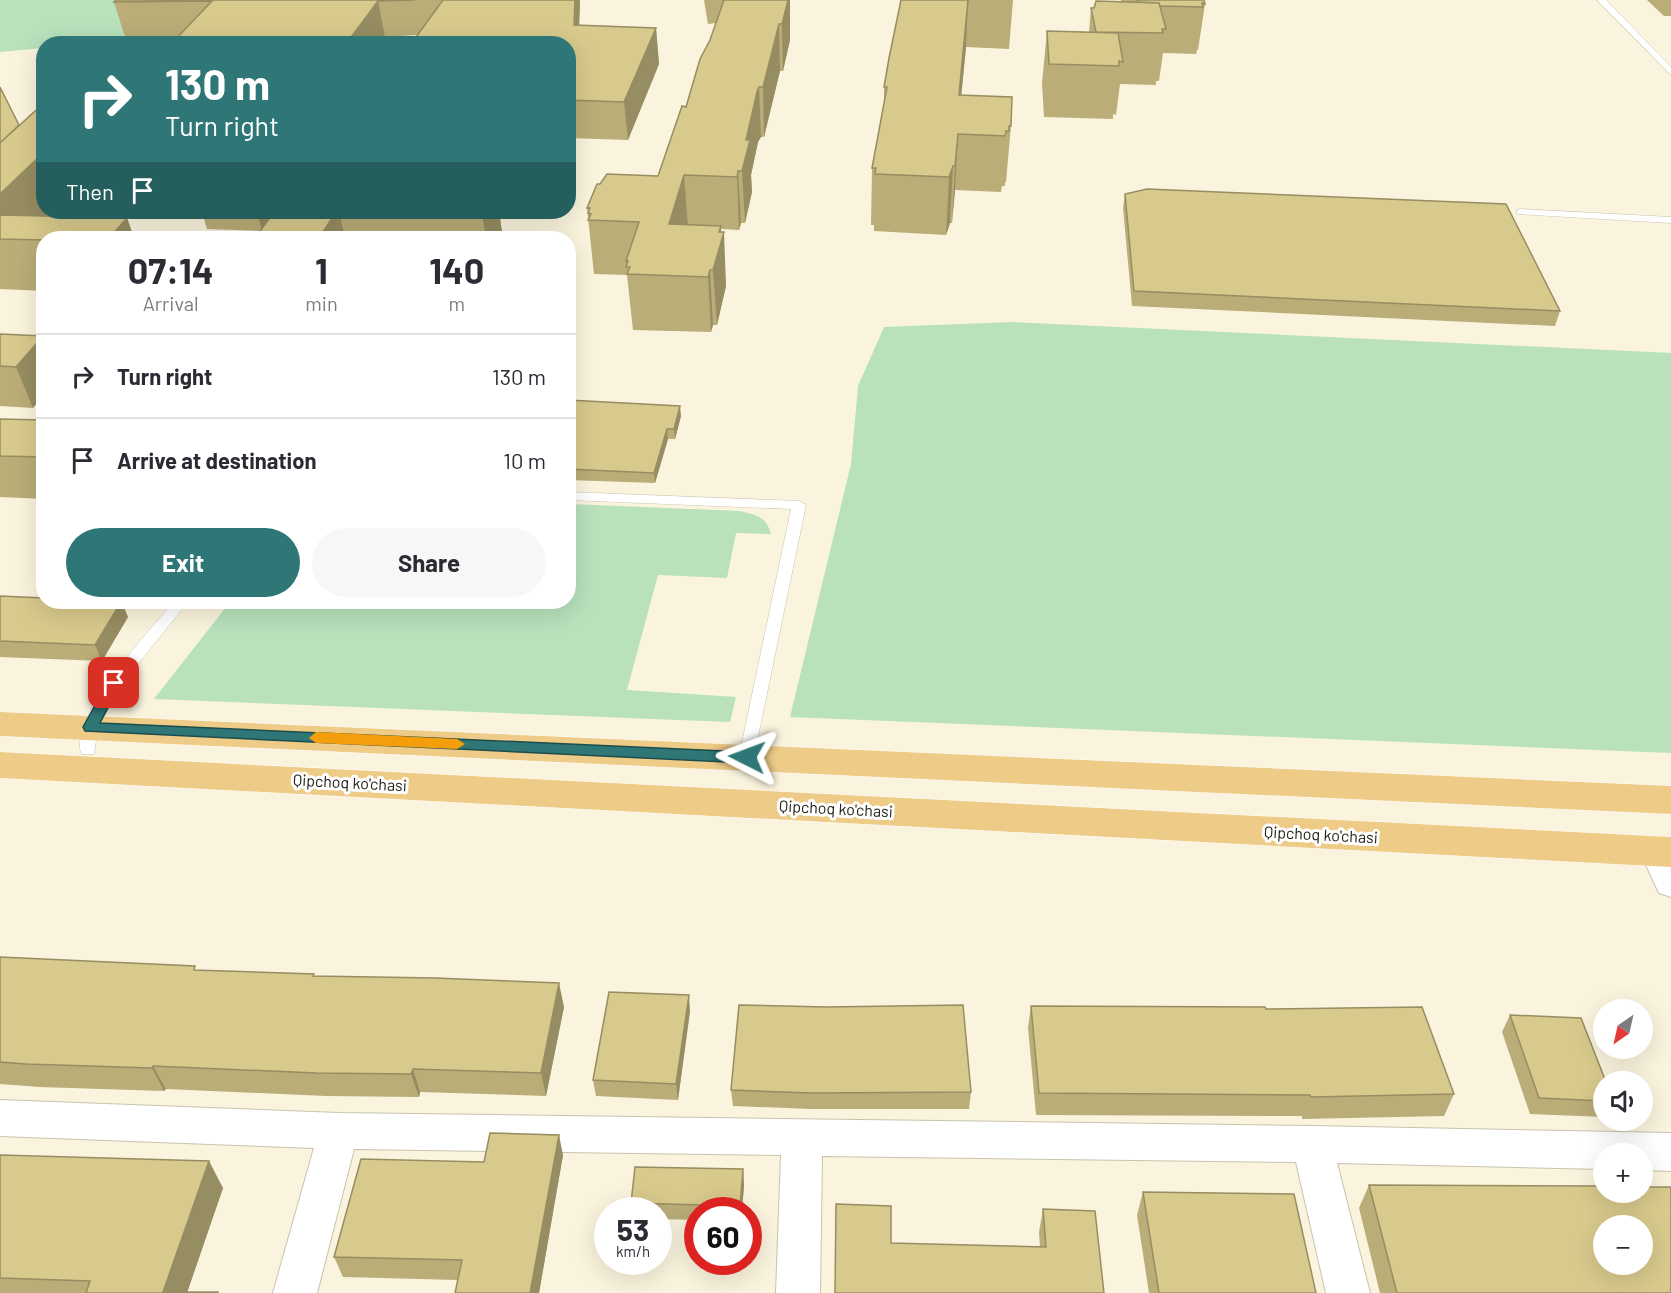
<!DOCTYPE html>
<html lang="en">
<head>
<meta charset="utf-8">
<style>
  body { margin:0; font-family:Barlow,sans-serif; background:#f7f7f7; color:#2b2b33; height:100vh; display:flex; flex-direction:column; font-size:22px; white-space:nowrap }
  * { box-sizing:border-box; margin:0 }
  p { font-size:20px; color:#7c7c81 }
  .icon { flex:none; width:33px; height:33px; fill:none; stroke:currentColor; stroke-width:2; stroke-linecap:round; stroke-linejoin:round }
  .map { position:relative; flex:1; overflow:hidden }
  .side { position:absolute; left:36px; top:231px; width:540px; height:378px; display:flex; flex-direction:column; background:#fff; border-radius:24px; box-shadow:0 6px 24px #0002 }
  .side>* { flex:none }
  .guide { position:absolute; left:36px; top:36px; width:540px; height:183px; border-radius:24px; box-shadow:0 6px 24px #0002; background:#2e7776; color:#fff; overflow:hidden }
  .needle { width:39px; rotate:214deg }
  .fabs { position:absolute; left:1593px; top:999px; display:grid; gap:12px }
  .fabs a { display:grid; place-items:center; width:60px; height:60px; border-radius:50%; background:#fff; box-shadow:0 6px 24px #0002; font-size:30px }
  .speed { position:absolute; left:594px; top:1197px; display:flex; gap:12px; font-size:30px; font-weight:700; text-align:center }
  .speed>* { display:grid; place-content:center; width:78px; height:78px; border-radius:50%; background:#fff; box-shadow:0 6px 24px #0002; line-height:1 }
  .speed small { font-size:15px; font-weight:400 }
  .speed .limit { border:9px solid #d22; background:#fff; color:#111 }
  .pin { position:absolute; display:grid; place-items:center; width:51px; height:51px; color:#fff; margin:-26px; border-radius:12px; box-shadow:0 3px 9px #0006 }
  .me { position:absolute; width:66px; margin:-33px; rotate:273deg; stroke-linejoin:round; filter:drop-shadow(0 0 4px #0008) }
  .turn { display:flex; align-items:center; gap:21px; height:126px; padding:0 30px; font-size:27px }
  .turn .icon { width:78px; height:78px; stroke-width:2.5 }
  .turn b { display:block; font-size:42px; line-height:51px }
  .then { display:flex; align-items:center; height:57px; padding:0 30px; background:#0003; gap:12px; font-size:22px }
  .eta { display:flex; justify-content:space-evenly; align-items:center; height:102px; text-align:center }
  .eta b { font-size:36px; font-weight:700; line-height:42px }
  .primary-button { display:flex; gap:12px; margin-top:auto; padding:12px 30px }
  .primary-button a { flex:1; height:69px; border-radius:36px; background:#2e7776; color:#fff; font-size:24px; font-weight:700; line-height:69px; text-align:center }
  .primary-button a+a { background:#f7f7f7; color:#2b2b33 }
  ul { padding:0; list-style:none }
  li { display:flex; align-items:center; gap:18px; height:84px; padding:0 30px; border-top:2px solid #e1e1e2 }
  li div { flex:1 }
  li b { display:block; font-size:22px }
  li em { font-style:normal }
  .map>svg:first-child { display:block }
</style>
</head>
<body>
<div class="map">
<svg width="1671" height="1293" viewBox="0 0 1671 1293">
  <rect width="100%" height="100%" fill="#faf4de"/>
  <!-- green -->
  <path fill="#b8e1bc" d="M0,0H153L122,37L75,43L44,44L43,48L0,52Z
    M1012,322L1671,353V753L790,717L851,464L858,386L884,327Z
    M569,504L740,511C756,515 766,516 771,534L736,533L727,578L658,575L627,690L736,697L730,722L154,699L230,602H568Z"/>
  <g fill="none" stroke-linecap="round" stroke-linejoin="round">
    <defs>
      <path id="service" d="M1597,0H1606L1671,67V75Z
        M1521,209L1671,217V223L1517,214V210Z
        M568,492L799,501L806,505L753,761H741L739,757L791,509L568,500Z
        M174,602H188L120,686L98,727L94,754H82C64,722 152,627 174,602Z"/>
      <path id="minor" d="M1657,839L1669,843L1671,846V897L1659,893L1640,852L1645,843Z
        M0,1100L339,1113L1312,1126L1671,1133V1171L1642,1170V1154H1604V1169L1337,1163L1370,1293H1326L1296,1162L822,1156L820,1293H776L781,1155L354,1149L317,1293H273L314,1148L0,1136Z"/>
      <path id="primary" d="M0,712L1671,786V814L0,736Z
        M0,752L1671,837V867L0,778Z"/>
    </defs>
    <!-- service casing -->
    <use href="#service" stroke="#c8c3ad" stroke-width="1"/>
    <!-- minor casing -->
    <use href="#minor" stroke="#c8c3ad" stroke-width="2"/>
    <!-- primary casing -->
    <use href="#primary" stroke="#fff" stroke-width="1"/>
    <!-- service -->
    <use href="#service" fill="#fff" fill-rule="evenodd"/>
    <!-- minor -->
    <use href="#minor" fill="#fff" fill-rule="evenodd"/>
    <!-- primary -->
    <use href="#primary" fill="#eecb86" fill-rule="evenodd"/>
  </g>
  <!-- wall -->
  <path fill="#baad78" d="M116,0H580L579,26L656,28L659,64L628,140L568,138V44L417,35L385,37H125L114,2Z
    M704,0H790V40L783,71H780L764,137H761L758,142L751,175L752,192L745,223H741L739,230L721,229L726,286L717,325H713L711,332L633,330L627,275L594,274L587,208L600,184L658,176L686,107L716,23L708,24Z
    M901,0H1013L1009,49L966,47L961,95L1011,126L1006,182H1005V186H1002L1001,192L955,190L952,223H950L946,235L874,231V225H871L872,168L884,105V87Z
    M1121,0H1204L1205,4L1198,50H1197L1196,54L1163,53L1159,81H1156V85L1120,84L1116,115L1113,114V119L1044,117L1042,83L1047,31L1089,32L1091,8L1121,2Z
    M1647,0H1671V16H1664Z
    M0,87L44,212H50L46,216L127,218L134,238H44V291L0,289Z
    M1125,194L1560,311L1555,326L1132,306L1123,208Z
    M202,212H499L503,238H255L261,231L207,229Z
    M0,334L43,336L33,408L0,406Z
    M568,400L681,416L675,439H668L655,483L568,480Z
    M0,419L44,420V499L0,497Z
    M0,596L128,617L102,661L0,657Z
    M0,957L197,970L314,976L564,1007L546,1096L420,1092L419,1097L326,1096L166,1089L164,1091L40,1087L0,1084Z
    M1031,1006L1266,1009L1454,1094L1444,1116L1302,1119V1116L1036,1115L1028,1028Z
    M826,1007L971,1092L969,1109H811L733,1106L731,1090Z
    M690,1011L678,1100L596,1096L593,1080Z
    M1510,1015L1604,1082V1117L1530,1114L1502,1032Z
    M0,1155L223,1188L187,1292L219,1293H0Z
    M563,1155L539,1293H455L458,1280L343,1277L334,1257L484,1162Z
    M743,1169L744,1185L742,1210H698V1220L658,1219V1210H632L631,1203Z
    M1369,1185L1671,1293H1380L1359,1208Z
    M1143,1192L1316,1293H1149L1137,1215Z
    M1043,1209L1104,1293L891,1243L1040,1247L1039,1232Z"/>
  <!-- shaded-wall -->
  <path fill="#978d62" d="M575,0H580L578,61L574,25Z
    M788,0H790V40L783,71L782,24Z
    M968,0L966,47L956,150L959,95Z
    M378,1L385,37L380,44H346Z
    M779,24L780,71L764,137L763,87Z
    M656,28L659,64L628,140L624,102Z
    M759,87L761,137L758,142L751,175L752,192L745,223L742,171L746,140L757,92Z
    M958,134L955,190L952,223L955,166Z
    M44,152V212H50L23,240L0,239V194Z
    M953,166L950,223L946,235L949,177Z
    M738,171L741,223L739,230L737,177Z
    M684,175L688,228L673,278L669,224Z
    M257,212H276L262,231Z
    M336,212H339L345,238H319Z
    M483,212H499L503,238H486L482,213Z
    M127,218L134,238H109Z
    M721,226V240L724,232L726,286L717,325L713,270Z
    M710,270L713,325L711,332L708,277Z
    M44,336V395L33,408L16,367Z
    M680,406L681,416L675,439L674,429Z
    M667,429L668,439L655,483L654,473Z
    M121,602H122L128,617L102,661L95,645Z
    M559,983L564,1007L546,1096L541,1073Z
    M689,995L690,1011L678,1100L676,1084Z
    M153,1066L166,1089L164,1091L152,1068Z
    M413,1069L420,1092L419,1097L411,1074Z
    M559,1135L563,1155L539,1293H530Z
    M209,1161L223,1188L187,1293L163,1292Z
    M743,1169L744,1185L742,1210H741Z"/>
  <!-- building -->
  <path fill="#d8c98c" stroke="#978d62" stroke-width="1.5" fill-rule="evenodd" d="M116,0H415L378,1L346,44H171L212,1L114,2Z
    M443,0H575L574,25L656,28L624,102L568,100V44H411Z
    M724,0H788L782,24H779L763,87H759L757,92L746,140H750L742,171H738L737,177L684,175L669,224L721,226L719,232H724L713,270H710L708,277L627,274L630,267H626L628,261H626L639,222L588,220L591,214L588,213L590,208H587L597,184H600L607,174L658,176L682,106L686,107L700,59L710,40Z
    M901,0H968L959,95L1012,97L1011,126H1009V131H1006L1005,136L958,134L955,166H953L949,177L875,174L876,168H872L887,87H884L889,58Z
    M1137,0H1204L1205,4L1202,3L1203,7L1160,6L1159,3L1138,2Z
    M1096,1L1159,3L1166,29H1162L1163,33L1096,32L1091,8H1094Z
    M1047,31L1118,33L1123,62L1119,61V66L1049,64Z
    M0,87L19,125L0,143Z
    M44,103V152L0,194V143Z
    M1147,189L1506,204L1560,311L1134,291L1125,194Z
    M274,212H336L319,238H255Z
    M422,212H483L482,213Z
    M0,215L127,218L109,238H44V240L0,239Z
    M0,334L43,336L16,367L0,366Z
    M568,400L680,406L674,429H667L654,473L568,469Z
    M0,419L44,420V457L0,456Z
    M0,596L44,598V602H121L95,645L0,641Z
    M0,957L195,966L194,970L314,974L313,976L435,978L559,983L541,1073L413,1069L411,1074L316,1073L153,1066L152,1068L26,1064L0,1062Z
    M609,992L689,995L676,1084L593,1080Z
    M739,1005L826,1007L963,1005L971,1092L811,1093L731,1090Z
    M1031,1006L1265,1007L1266,1009L1422,1007L1454,1094L1311,1097L1310,1095L1039,1093Z
    M1510,1015L1581,1018L1606,1082H1604V1101L1539,1098Z
    M490,1133L559,1135L530,1293H455L462,1260L334,1257L361,1159L484,1162Z
    M0,1155L209,1161L163,1292H218V1293H86L90,1281L0,1278Z
    M635,1167L743,1169L740,1206L631,1203Z
    M1369,1185L1604,1186V1192H1642V1187H1671V1293H1397ZM1604,1226H1642V1264H1604Z
    M1143,1192L1294,1194L1316,1293H1159Z
    M836,1204L891,1206V1243L1046,1247L1043,1209L1095,1211L1104,1293H835Z"/>
  <!-- route -->
  <path fill="#2e7776" stroke="#1e4d4d" stroke-width="1.5" d="M114,678L121,683L100,723L747,752L755,757L747,763L85,731L83,727L109,680Z"/>
  <!-- slow -->
  <path fill="#f59e0b" d="M316,732L457,739L465,744L457,749L316,743L309,738Z"/>
  <g text-anchor="middle" dominant-baseline="central" stroke-width="6" stroke-linejoin="round" paint-order="stroke">
    <!-- street labels -->
    <g font-size="16" fill="#232119" stroke="#fff">
      <text transform="translate(350 782) rotate(3)">Qipchoq ko'chasi</text>
      <text transform="translate(836 808) rotate(3)">Qipchoq ko'chasi</text>
      <text transform="translate(1321 834) rotate(3)">Qipchoq ko'chasi</text>
    </g>
  </g>
</svg>
<div class="fabs">
<a><svg class="needle" viewBox="-14 -14 28 28"><path d="M0-13l5 13h-10z" fill="#e53935"/><path d="M0 13l5-13h-10z" fill="#7c7c81"/></svg></a>
<a><svg class="icon" aria-label="sound" viewBox="0 0 24 24"><path d="M4 9h4l5-4v14l-5-4H4zM17 9q2 3 0 6"/></svg></a>
<a>+</a>
<a>−</a>
</div>
<div class="speed"><div>53<small>km/h</small></div><div class="limit">60</div></div>
<div class="pin" style="left:114px;top:683px;background:#d93025"><svg class="icon" aria-label="arrive" viewBox="0 0 24 24"><path d="M6 21V4h12l-3 4 3 4H6"/></svg></div>
<svg class="me" style="left:747px;top:757px" viewBox="-20 -20 40 40"><path d="M0-17L14 15 0 8-14 15z" fill="#2e7776" stroke="#fff" stroke-width="4"/></svg>
<div class="guide">
<div class="turn"><svg class="icon" aria-label="right" viewBox="0 0 24 24"><path d="M7 20v-9h11M14 6l5 5-5 5"/></svg><div><b>130 m</b>Turn right</div></div>
<div class="then">Then<svg class="icon" aria-label="arrive" viewBox="0 0 24 24"><path d="M6 21V4h12l-3 4 3 4H6"/></svg></div>
</div>
<section class="side">
<div class="eta">
<div><b>07:14</b><p>Arrival</p></div>
<div><b>1</b><p>min</p></div>
<div><b>140</b><p>m</p></div>
</div>
<ul>
<li><svg class="icon" aria-label="right" viewBox="0 0 24 24"><path d="M7 20v-9h11M14 6l5 5-5 5"/></svg><div><b>Turn right</b></div><em>130 m</em></li>
<li><svg class="icon" aria-label="arrive" viewBox="0 0 24 24"><path d="M6 21V4h12l-3 4 3 4H6"/></svg><div><b>Arrive at destination</b></div><em>10 m</em></li>
</ul>
<div class="primary-button"><a>Exit</a><a>Share</a></div>
</section>
</div>
</body>
</html>
